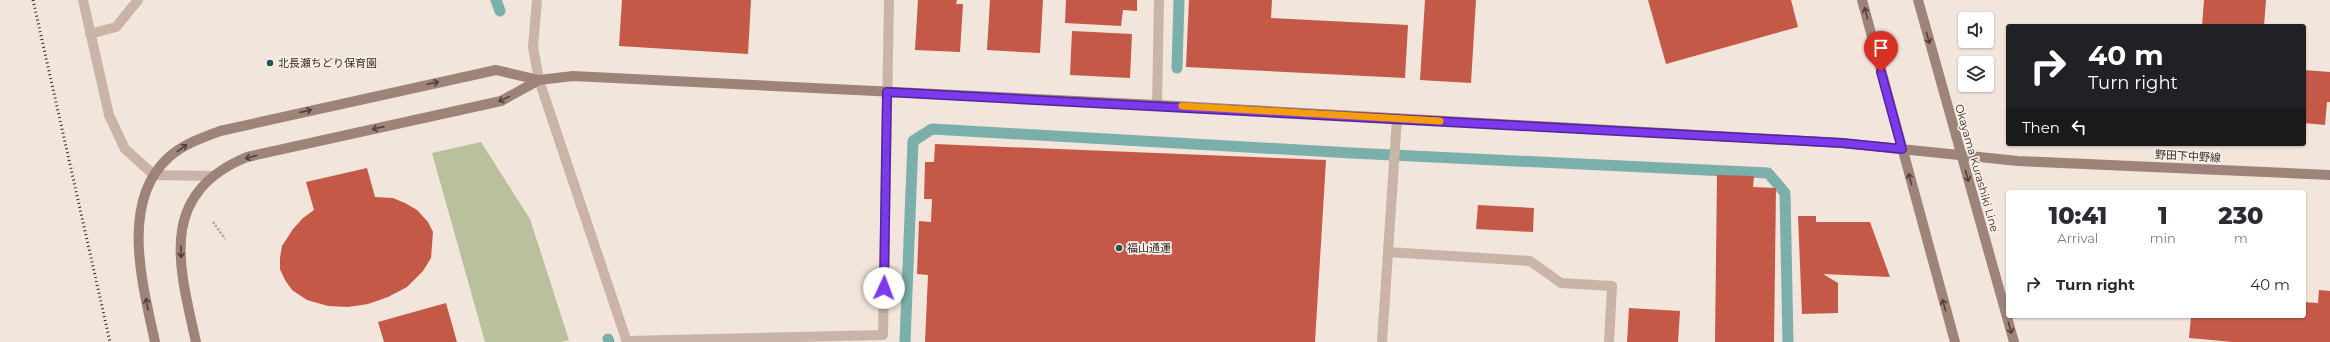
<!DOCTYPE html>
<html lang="en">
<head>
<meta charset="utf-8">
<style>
  body { margin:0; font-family:Montserrat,"Noto Sans JP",sans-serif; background:#f2f2f3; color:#2b2b33; height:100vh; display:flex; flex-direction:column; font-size:15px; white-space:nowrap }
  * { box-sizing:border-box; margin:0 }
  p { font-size:13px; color:#7c7c81 }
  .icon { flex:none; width:22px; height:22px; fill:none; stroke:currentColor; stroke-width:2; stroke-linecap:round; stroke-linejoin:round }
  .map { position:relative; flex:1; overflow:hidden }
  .drawer { position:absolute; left:2006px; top:190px; width:300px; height:128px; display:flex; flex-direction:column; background:#fff; border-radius:4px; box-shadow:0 1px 3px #0004 }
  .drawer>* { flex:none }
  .hud { position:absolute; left:2006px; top:24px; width:300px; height:122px; border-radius:4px; box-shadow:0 1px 3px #0004; background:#202124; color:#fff; overflow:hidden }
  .tools { position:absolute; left:1958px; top:12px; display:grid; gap:8px }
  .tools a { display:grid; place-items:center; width:36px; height:36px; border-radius:4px; background:#fff; box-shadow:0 1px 3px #0004; font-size:20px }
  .pin { position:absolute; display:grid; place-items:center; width:34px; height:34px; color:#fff; margin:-41px -17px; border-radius:50% 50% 50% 0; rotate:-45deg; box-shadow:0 0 4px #0007 }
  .pin .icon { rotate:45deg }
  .me { position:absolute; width:44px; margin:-22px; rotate:2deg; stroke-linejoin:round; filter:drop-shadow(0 0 3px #0008) }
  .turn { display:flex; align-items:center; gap:14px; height:84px; padding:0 16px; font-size:18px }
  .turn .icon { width:52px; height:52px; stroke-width:2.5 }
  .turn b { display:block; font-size:28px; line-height:34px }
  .then { display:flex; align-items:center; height:38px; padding:0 16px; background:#0003; gap:8px; font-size:15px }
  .eta { display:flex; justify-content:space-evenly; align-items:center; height:68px; text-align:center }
  .eta b { font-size:24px; font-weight:800; line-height:28px }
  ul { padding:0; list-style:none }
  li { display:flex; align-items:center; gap:12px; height:52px; padding:0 16px }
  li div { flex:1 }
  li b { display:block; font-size:15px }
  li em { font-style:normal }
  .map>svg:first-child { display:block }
</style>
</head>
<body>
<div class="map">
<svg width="2330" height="342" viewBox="0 0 2330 342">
  <rect width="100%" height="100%" fill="#f2e5dc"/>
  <!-- green -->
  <path fill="#b8c19c" d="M481,142L530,219L569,340L561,342H485L432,153Z"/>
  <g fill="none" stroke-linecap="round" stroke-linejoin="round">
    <!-- stream -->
    <path stroke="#7bafac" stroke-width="11" d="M496,0L500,11
      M1177,68L1179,0
      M608,339L609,342
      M905,342L913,141L932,129L1351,153L1768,173L1785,193L1788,342"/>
  </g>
  <!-- building -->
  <path fill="#c55947" d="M622,0H751L748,54L619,46Z
    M918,0H957L956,4H963L960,52L915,50Z
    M990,0H1043L1040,53L987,50Z
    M1066,0H1137V11L1123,10L1121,26L1065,23Z
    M1189,0H1272L1271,18L1408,25L1405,78L1186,67Z
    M1425,0H1476L1471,83L1420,80Z
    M1648,0H1791L1798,27L1666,64Z
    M2204,0H2266L2264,26H2202Z
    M1072,31L1132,34L1130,78L1070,75Z
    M2304,70L2330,72V102H2327L2325,125L2304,123Z
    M935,144L1326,160L1315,342H925L928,275L917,274L919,221L931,222L932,199H924L925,162H934Z
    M367,168L375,197L393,198L405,203L417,210L428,222L433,232L431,258L423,271L407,287L388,297L368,304L348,307L328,306L307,300L292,290L285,280L280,269V258L282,246L293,229L303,218L314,210L306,182Z
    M1717,175L1754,176L1753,187L1776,188L1774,342H1715Z
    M1478,205L1534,208L1533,232L1476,229Z
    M1798,216H1816V222H1870L1890,277L1823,274L1838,283V313L1802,314Z
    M2319,290L2330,291V342H2233L2189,338L2191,316H2304V302L2318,303Z
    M446,303L457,342H384L378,322Z
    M1629,308L1680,311L1678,342H1627Z"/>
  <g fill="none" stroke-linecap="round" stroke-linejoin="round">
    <!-- path -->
    <path stroke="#b69e92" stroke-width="2.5" stroke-dasharray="2 2" stroke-linecap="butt" d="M213,222L225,239"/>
    <!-- lane -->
    <path stroke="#cab4a8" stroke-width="10" d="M83,0L109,115L125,149L154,175L211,176
      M90,34L116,27L138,0
      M1388,252L1530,261L1561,283L1612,286L1609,342
      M1382,342L1397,118"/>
    <!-- street -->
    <path stroke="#cab4a8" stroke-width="10" d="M537,0L533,47L539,80L627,342
      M1157,105L1159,0
      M626,341L883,335L889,0"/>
    <!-- secondary -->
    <path stroke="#9e8379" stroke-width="10" d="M1862,0L1955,342
      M1918,0L2014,342
      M155,342C143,286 119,202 169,157C183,144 202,138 220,131L496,70L539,80
      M196,342C179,266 157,194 247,157L501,101L539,80L573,76L1157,105L1842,143L2018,161L2330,175"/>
    <!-- rail -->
    <path stroke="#372b28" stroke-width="3" stroke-dasharray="1 3" stroke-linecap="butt" d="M33,0L110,342"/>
  </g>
  <!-- one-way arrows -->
  <defs><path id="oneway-shaft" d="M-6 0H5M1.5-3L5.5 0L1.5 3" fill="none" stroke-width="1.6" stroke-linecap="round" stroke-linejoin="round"/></defs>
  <g stroke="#51413c">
    <use href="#oneway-shaft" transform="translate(1866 13) rotate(-105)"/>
    <use href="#oneway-shaft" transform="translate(1928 38) rotate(74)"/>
    <use href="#oneway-shaft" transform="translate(433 83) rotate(-12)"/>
    <use href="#oneway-shaft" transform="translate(504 99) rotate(155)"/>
    <use href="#oneway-shaft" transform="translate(306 111) rotate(-13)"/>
    <use href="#oneway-shaft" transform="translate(378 128) rotate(167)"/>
    <use href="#oneway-shaft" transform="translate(182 148) rotate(-36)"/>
    <use href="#oneway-shaft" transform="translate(251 157) rotate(165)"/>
    <use href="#oneway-shaft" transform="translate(1967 176) rotate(74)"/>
    <use href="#oneway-shaft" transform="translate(1910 179) rotate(-105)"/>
    <use href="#oneway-shaft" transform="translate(181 252) rotate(89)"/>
    <use href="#oneway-shaft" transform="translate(147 304) rotate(-101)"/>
    <use href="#oneway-shaft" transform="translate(1944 305) rotate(-106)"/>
    <use href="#oneway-shaft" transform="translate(2010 328) rotate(74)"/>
  </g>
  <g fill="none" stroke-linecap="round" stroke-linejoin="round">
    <defs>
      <path id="route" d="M884,288L887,92L1842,143L1902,149L1881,72"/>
    </defs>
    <!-- route casing -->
    <use href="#route" stroke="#51269a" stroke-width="10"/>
    <!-- route -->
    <use href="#route" stroke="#7c3aed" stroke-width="7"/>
    <!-- slow -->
    <path stroke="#f59e0b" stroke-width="7" d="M1182,106L1440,121"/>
  </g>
  <!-- markers -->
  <g fill="#1e5856" stroke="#f9f0e9" stroke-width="1.5">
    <circle cx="270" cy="63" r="4"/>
    <circle cx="1119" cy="248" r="4"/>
  </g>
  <g text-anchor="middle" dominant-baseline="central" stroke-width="3.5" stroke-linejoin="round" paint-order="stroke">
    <!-- poi labels -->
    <g font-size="11" fill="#372b28" stroke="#f9f0e9" text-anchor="start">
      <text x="278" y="63">北長瀬ちどり保育園</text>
      <text x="1127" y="248">福山通運</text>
    </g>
    <!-- street labels -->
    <g font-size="11" fill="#372b28" stroke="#f9f0e9">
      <text transform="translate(2188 156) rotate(3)">野田下中野線</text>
      <text transform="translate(1977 168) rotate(74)">Okayama Kurashiki Line</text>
    </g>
  </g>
</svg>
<div class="tools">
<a><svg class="icon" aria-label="sound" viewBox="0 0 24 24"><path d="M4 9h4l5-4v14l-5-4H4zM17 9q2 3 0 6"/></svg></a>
<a><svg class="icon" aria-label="layers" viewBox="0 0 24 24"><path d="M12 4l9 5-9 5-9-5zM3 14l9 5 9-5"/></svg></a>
</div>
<div class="pin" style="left:1881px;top:72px;background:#d93025"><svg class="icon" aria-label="arrive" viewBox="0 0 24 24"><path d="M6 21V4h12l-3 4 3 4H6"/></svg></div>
<svg class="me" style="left:884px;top:288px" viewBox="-20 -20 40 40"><circle r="19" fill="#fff"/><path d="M0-13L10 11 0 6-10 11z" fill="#7c3aed"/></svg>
<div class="hud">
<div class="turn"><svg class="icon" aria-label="right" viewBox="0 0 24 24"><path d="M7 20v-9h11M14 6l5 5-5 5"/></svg><div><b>40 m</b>Turn right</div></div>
<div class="then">Then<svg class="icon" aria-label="left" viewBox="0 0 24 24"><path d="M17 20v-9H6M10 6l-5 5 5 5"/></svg></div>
</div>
<section class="drawer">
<div class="eta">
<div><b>10:41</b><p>Arrival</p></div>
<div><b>1</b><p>min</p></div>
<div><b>230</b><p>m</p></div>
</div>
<ul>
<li><svg class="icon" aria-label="right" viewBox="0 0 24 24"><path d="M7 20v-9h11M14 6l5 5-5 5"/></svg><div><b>Turn right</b></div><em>40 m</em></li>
</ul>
</section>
</div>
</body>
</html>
